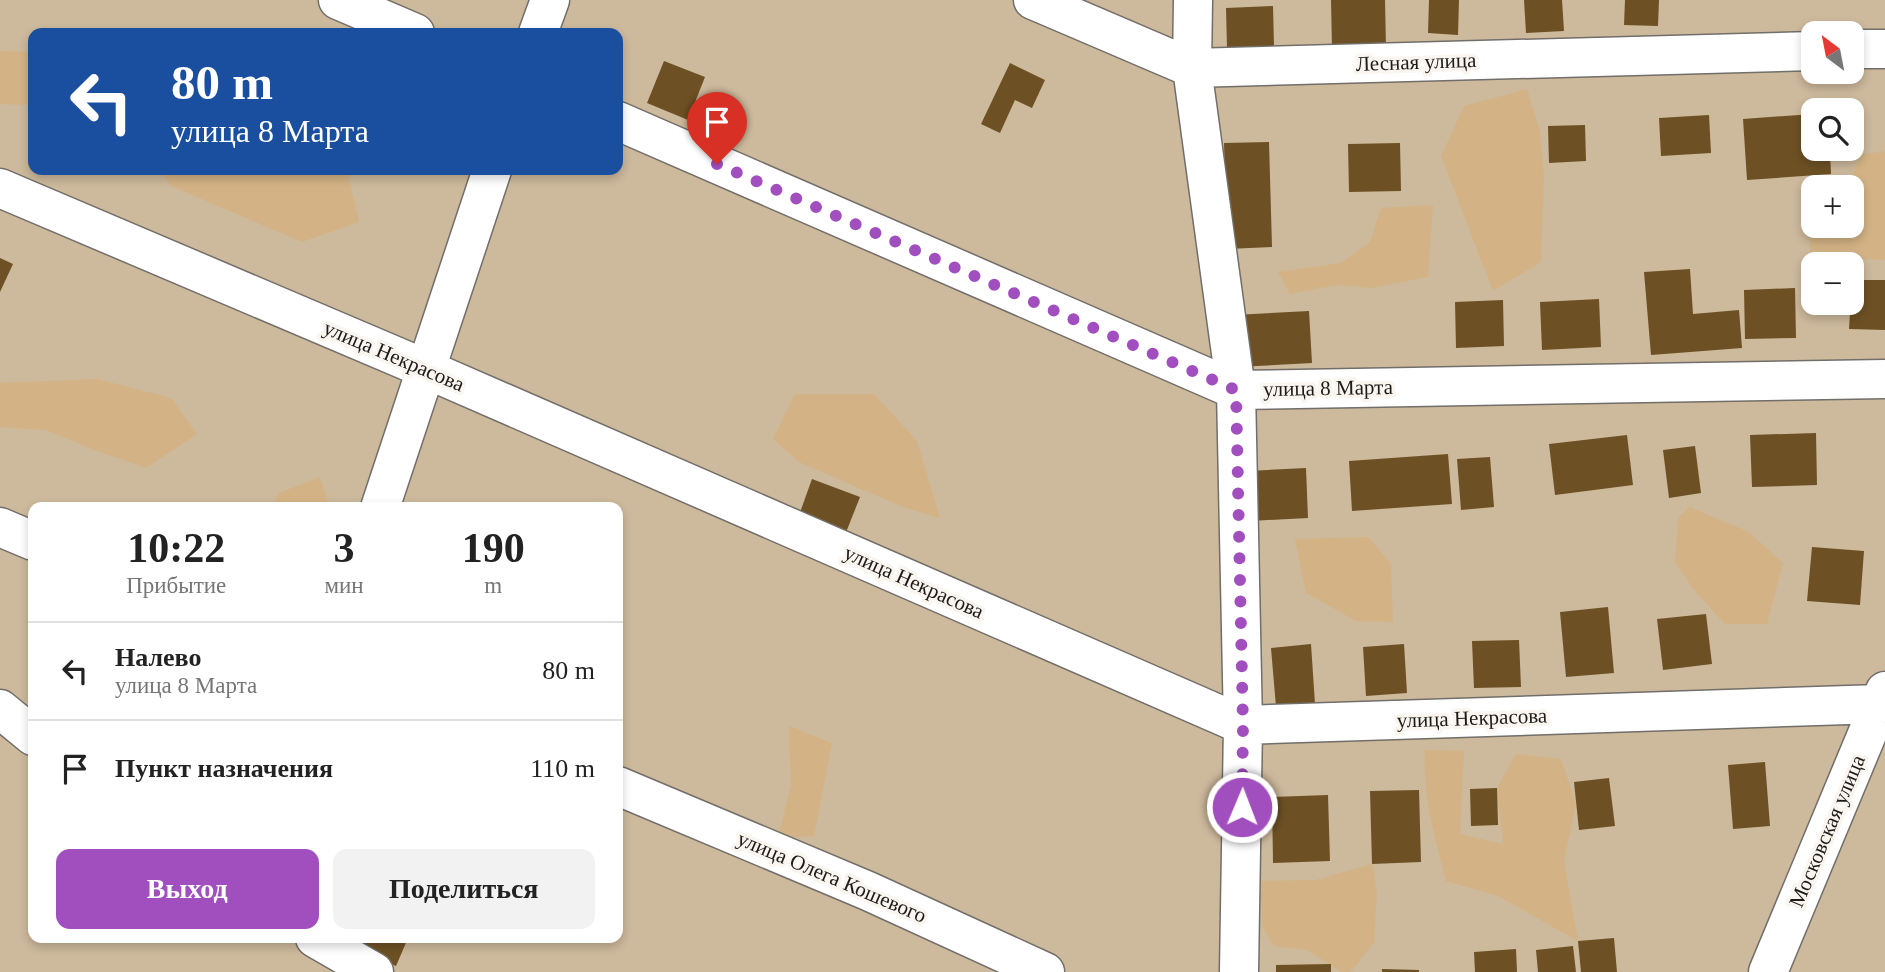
<!DOCTYPE html>
<html lang="ru">
<head>
<meta charset="utf-8">
<style>
  body { margin:0; font-family:Georgia,serif; background:#f2f2f2; color:#222; height:100vh; display:flex; flex-direction:column; font-size:26px; white-space:nowrap }
  * { box-sizing:border-box; margin:0 }
  p { font-size:23px; color:#767676 }
  .icon { flex:none; width:38px; height:38px; fill:none; stroke:currentColor; stroke-width:2; stroke-linecap:round; stroke-linejoin:round }
  .map { position:relative; flex:1; overflow:hidden }
  .side { position:absolute; left:28px; top:502px; width:595px; height:441px; display:flex; flex-direction:column; background:#fff; border-radius:14px; box-shadow:0 4px 10px #0003 }
  .side>* { flex:none }
  .guide { position:absolute; left:28px; top:28px; width:595px; height:147px; border-radius:14px; box-shadow:0 4px 10px #0003; background:#1a4fa0; color:#fff; overflow:hidden }
  .needle { width:46px; rotate:328deg }
  .fabs { position:absolute; left:1801px; top:21px; display:grid; gap:14px }
  .fabs a { display:grid; place-items:center; width:63px; height:63px; border-radius:14px; background:#fff; box-shadow:0 4px 10px #0003; font-size:35px }
  .pin { position:absolute; display:grid; place-items:center; width:60px; height:60px; color:#fff; margin:-72px -30px; border-radius:50% 50% 50% 0; rotate:-45deg; box-shadow:0 0 7px #0007 }
  .pin .icon { rotate:45deg }
  .me { position:absolute; width:77px; margin:-38px; rotate:1deg; stroke-linejoin:round; filter:drop-shadow(0 0 5px #0008) }
  .turn { display:flex; align-items:center; gap:24px; height:147px; padding:0 28px; font-size:32px }
  .turn .icon { width:91px; height:91px; stroke-width:2.5 }
  .turn b { display:block; font-size:49px; line-height:60px }
  .eta { display:flex; justify-content:space-evenly; align-items:center; height:119px; text-align:center }
  .eta b { font-size:42px; font-weight:800; line-height:49px }
  .action { display:flex; gap:14px; margin-top:auto; padding:14px 28px }
  .action a { flex:1; height:80px; border-radius:14px; background:#a14fbf; color:#fff; font-size:28px; font-weight:800; line-height:80px; text-align:center }
  .action a+a { background:#f2f2f2; color:#222 }
  ul { padding:0; list-style:none }
  li { display:flex; align-items:center; gap:21px; height:98px; padding:0 28px; border-top:2px solid #e0e0e0 }
  li div { flex:1 }
  li b { display:block; font-size:26px }
  li em { font-style:normal }
  .map>svg:first-child { display:block }
</style>
</head>
<body>
<div class="map">
<svg width="1885" height="972" viewBox="0 0 1885 972">
  <rect width="100%" height="100%" fill="#ece8e2"/>
  <!-- green -->
  <path fill="#cdb99c" fill-rule="evenodd" d="M0,0H1885V972H0ZM33,33H618V170H33ZM1813,33H1852V72H1813ZM1813,110H1852V149H1813ZM1813,187H1852V226H1813ZM1813,264H1852V303H1813ZM33,508H618V938H33Z"/>
  <!-- forest -->
  <path fill="#d3b385" d="M0,51L33,52V105L0,104Z
    M1527,89L1540,132L1544,176L1541,262L1493,291L1441,156L1464,106Z
    M1885,151V260L1810,256V223L1813,221V226H1852V187H1847L1861,155Z
    M162,170H347L359,222L302,242L171,186Z
    M1433,205L1428,277L1371,288L1337,285L1290,294L1278,272L1341,263L1370,242L1381,208Z
    M97,379L171,398L197,434L146,468L94,450L46,430L0,427V383Z
    M795,394H874L917,441L940,518L903,507L799,462L773,439Z
    M320,477L330,507H272L279,493Z
    M1690,507L1749,532L1783,563L1767,624H1725L1694,590L1675,562L1678,518Z
    M1368,537L1391,564L1393,622L1356,621L1306,593L1295,539Z
    M789,726L832,743L814,836L778,838L791,784Z
    M1425,750L1464,751L1460,834L1503,844L1497,788L1516,754L1561,759L1576,804L1564,861L1578,941L1498,896L1446,881C1435,838 1422,794 1425,750Z
    M1372,864L1377,892L1374,942L1351,972H1342L1307,950L1274,946L1263,928L1260,881L1316,880Z"/>
  <!-- building -->
  <path fill="#6d5124" d="M1331,0H1385L1386,48L1332,49Z
    M1429,0H1459L1458,35L1428,33Z
    M1524,0H1562L1564,31L1526,33Z
    M1625,0H1659L1658,26L1624,25Z
    M1273,6L1274,46L1227,48L1226,8Z
    M664,61L705,77L688,120L647,103Z
    M1010,63L1045,80L1032,108L1015,100L1000,133L981,124Z
    M1813,114V149H1830L1831,174L1747,180L1743,119Z
    M1709,115L1711,153L1661,156L1659,118Z
    M1585,125L1586,161L1549,163L1548,126Z
    M1269,142L1272,247L1227,249L1224,143Z
    M1400,143L1401,191L1349,192L1348,144Z
    M0,258L13,264L0,292Z
    M1690,269L1693,314L1739,310L1742,348L1651,355L1644,272Z
    M1852,280H1885V330L1849,329Z
    M1795,288L1796,338L1745,339L1744,290Z
    M1599,299L1601,347L1542,350L1540,302Z
    M1503,300L1504,346L1456,348L1455,302Z
    M1309,311L1312,363L1237,367L1234,315Z
    M1816,433L1817,485L1752,487L1750,435Z
    M1627,435L1633,485L1555,495L1549,444Z
    M1695,446L1701,493L1669,498L1663,450Z
    M1448,454L1452,504L1352,511L1349,461Z
    M1490,457L1494,507L1461,510L1457,459Z
    M1306,468L1308,518L1250,521L1248,471Z
    M812,479L860,497L845,535L798,518Z
    M1812,547L1864,551L1860,605L1807,601Z
    M1608,607L1614,673L1566,677L1560,612Z
    M1706,614L1712,664L1663,670L1657,619Z
    M1519,640L1521,687L1474,688L1472,641Z
    M1311,644L1315,704L1276,707L1271,648Z
    M1404,644L1407,693L1366,696L1363,647Z
    M1765,762L1770,826L1733,829L1728,765Z
    M1609,778L1615,826L1579,830L1574,782Z
    M1497,788L1498,825L1471,826L1470,789Z
    M1419,790L1421,862L1372,864L1370,791Z
    M1328,795L1330,861L1273,863L1272,797Z
    M355,938H408L396,966L351,947Z
    M1614,938L1617,972H1581L1578,941Z
    M1573,946L1576,972H1538L1536,950Z
    M1516,949L1517,972H1475L1474,952Z
    M1331,964V972H1276V965Z
    M1382,969L1419,970V972H1382Z"/>
  <g fill="none" stroke-linecap="round" stroke-linejoin="round">
    <defs>
      <path id="minor" d="M338,0L415,33
        M1033,0L1192,68L1813,51
        M1193,0L1192,68L1236,390L1243,725L1239,972
        M538,33L550,0
        M1852,49H1885
        M618,121L1236,390L1885,379
        M0,188L426,369L1243,725L1880,704
        M380,508L492,170
        M0,527L33,541
        M0,709L33,736
        M618,786L868,891L1045,972
        M315,938L374,972
        M1768,972L1885,691"/>
    </defs>
    <!-- minor casing -->
    <use href="#minor" stroke="#726e69" stroke-width="41"/>
    <!-- minor -->
    <use href="#minor" stroke="#fff" stroke-width="38"/>
  </g>
  <g fill="none" stroke-linecap="round" stroke-linejoin="round">
    <!-- route -->
    <path stroke="#a14fbf" stroke-width="12" stroke-dasharray="0 21.6" d="M717,164L1236,390L1243,725L1242,807"/>
  </g>
  <g text-anchor="middle" dominant-baseline="central" stroke-width="7" stroke-linejoin="round" paint-order="stroke">
    <!-- street labels -->
    <g font-size="21" fill="#1c1b19" stroke="#faf5ef">
      <text transform="translate(1416 62) rotate(-2)">Лесная улица</text>
      <text transform="translate(394 356) rotate(23)">улица Некрасова</text>
      <text transform="translate(1328 388) rotate(-1)">улица 8 Марта</text>
      <text transform="translate(914 582) rotate(24)">улица Некрасова</text>
      <text transform="translate(1472 718) rotate(-2)">улица Некрасова</text>
      <text transform="translate(1827 831) rotate(-67)">Московская улица</text>
      <text transform="translate(832 877) rotate(23)">улица Олега Кошевого</text>
    </g>
  </g>
</svg>
<div class="fabs">
<a><svg class="needle" viewBox="-14 -14 28 28"><path d="M0-13l5 13h-10z" fill="#e53935"/><path d="M0 13l5-13h-10z" fill="#767676"/></svg></a>
<a><svg class="icon" aria-label="search" viewBox="0 0 24 24"><circle cx="10" cy="10" r="6"/><path d="M15 15l6 6"/></svg></a>
<a>+</a>
<a>−</a>
</div>
<div class="pin" style="left:717px;top:164px;background:#d93025"><svg class="icon" aria-label="arrive" viewBox="0 0 24 24"><path d="M6 21V4h12l-3 4 3 4H6"/></svg></div>
<svg class="me" style="left:1242px;top:807px" viewBox="-20 -20 40 40"><circle r="17" fill="#a14fbf" stroke="#fff" stroke-width="3"/><path d="M0-11L8 9 0 5-8 9z" fill="#fff"/></svg>
<div class="guide">
<div class="turn"><svg class="icon" aria-label="left" viewBox="0 0 24 24"><path d="M17 20v-9H6M10 6l-5 5 5 5"/></svg><div><b>80 m</b>улица 8 Марта</div></div>
</div>
<section class="side">
<div class="eta">
<div><b>10:22</b><p>Прибытие</p></div>
<div><b>3</b><p>мин</p></div>
<div><b>190</b><p>m</p></div>
</div>
<ul>
<li><svg class="icon" aria-label="left" viewBox="0 0 24 24"><path d="M17 20v-9H6M10 6l-5 5 5 5"/></svg><div><b>Налево</b><p>улица 8 Марта</p></div><em>80 m</em></li>
<li><svg class="icon" aria-label="arrive" viewBox="0 0 24 24"><path d="M6 21V4h12l-3 4 3 4H6"/></svg><div><b>Пункт назначения</b></div><em>110 m</em></li>
</ul>
<div class="action"><a>Выход</a><a>Поделиться</a></div>
</section>
</div>
</body>
</html>
